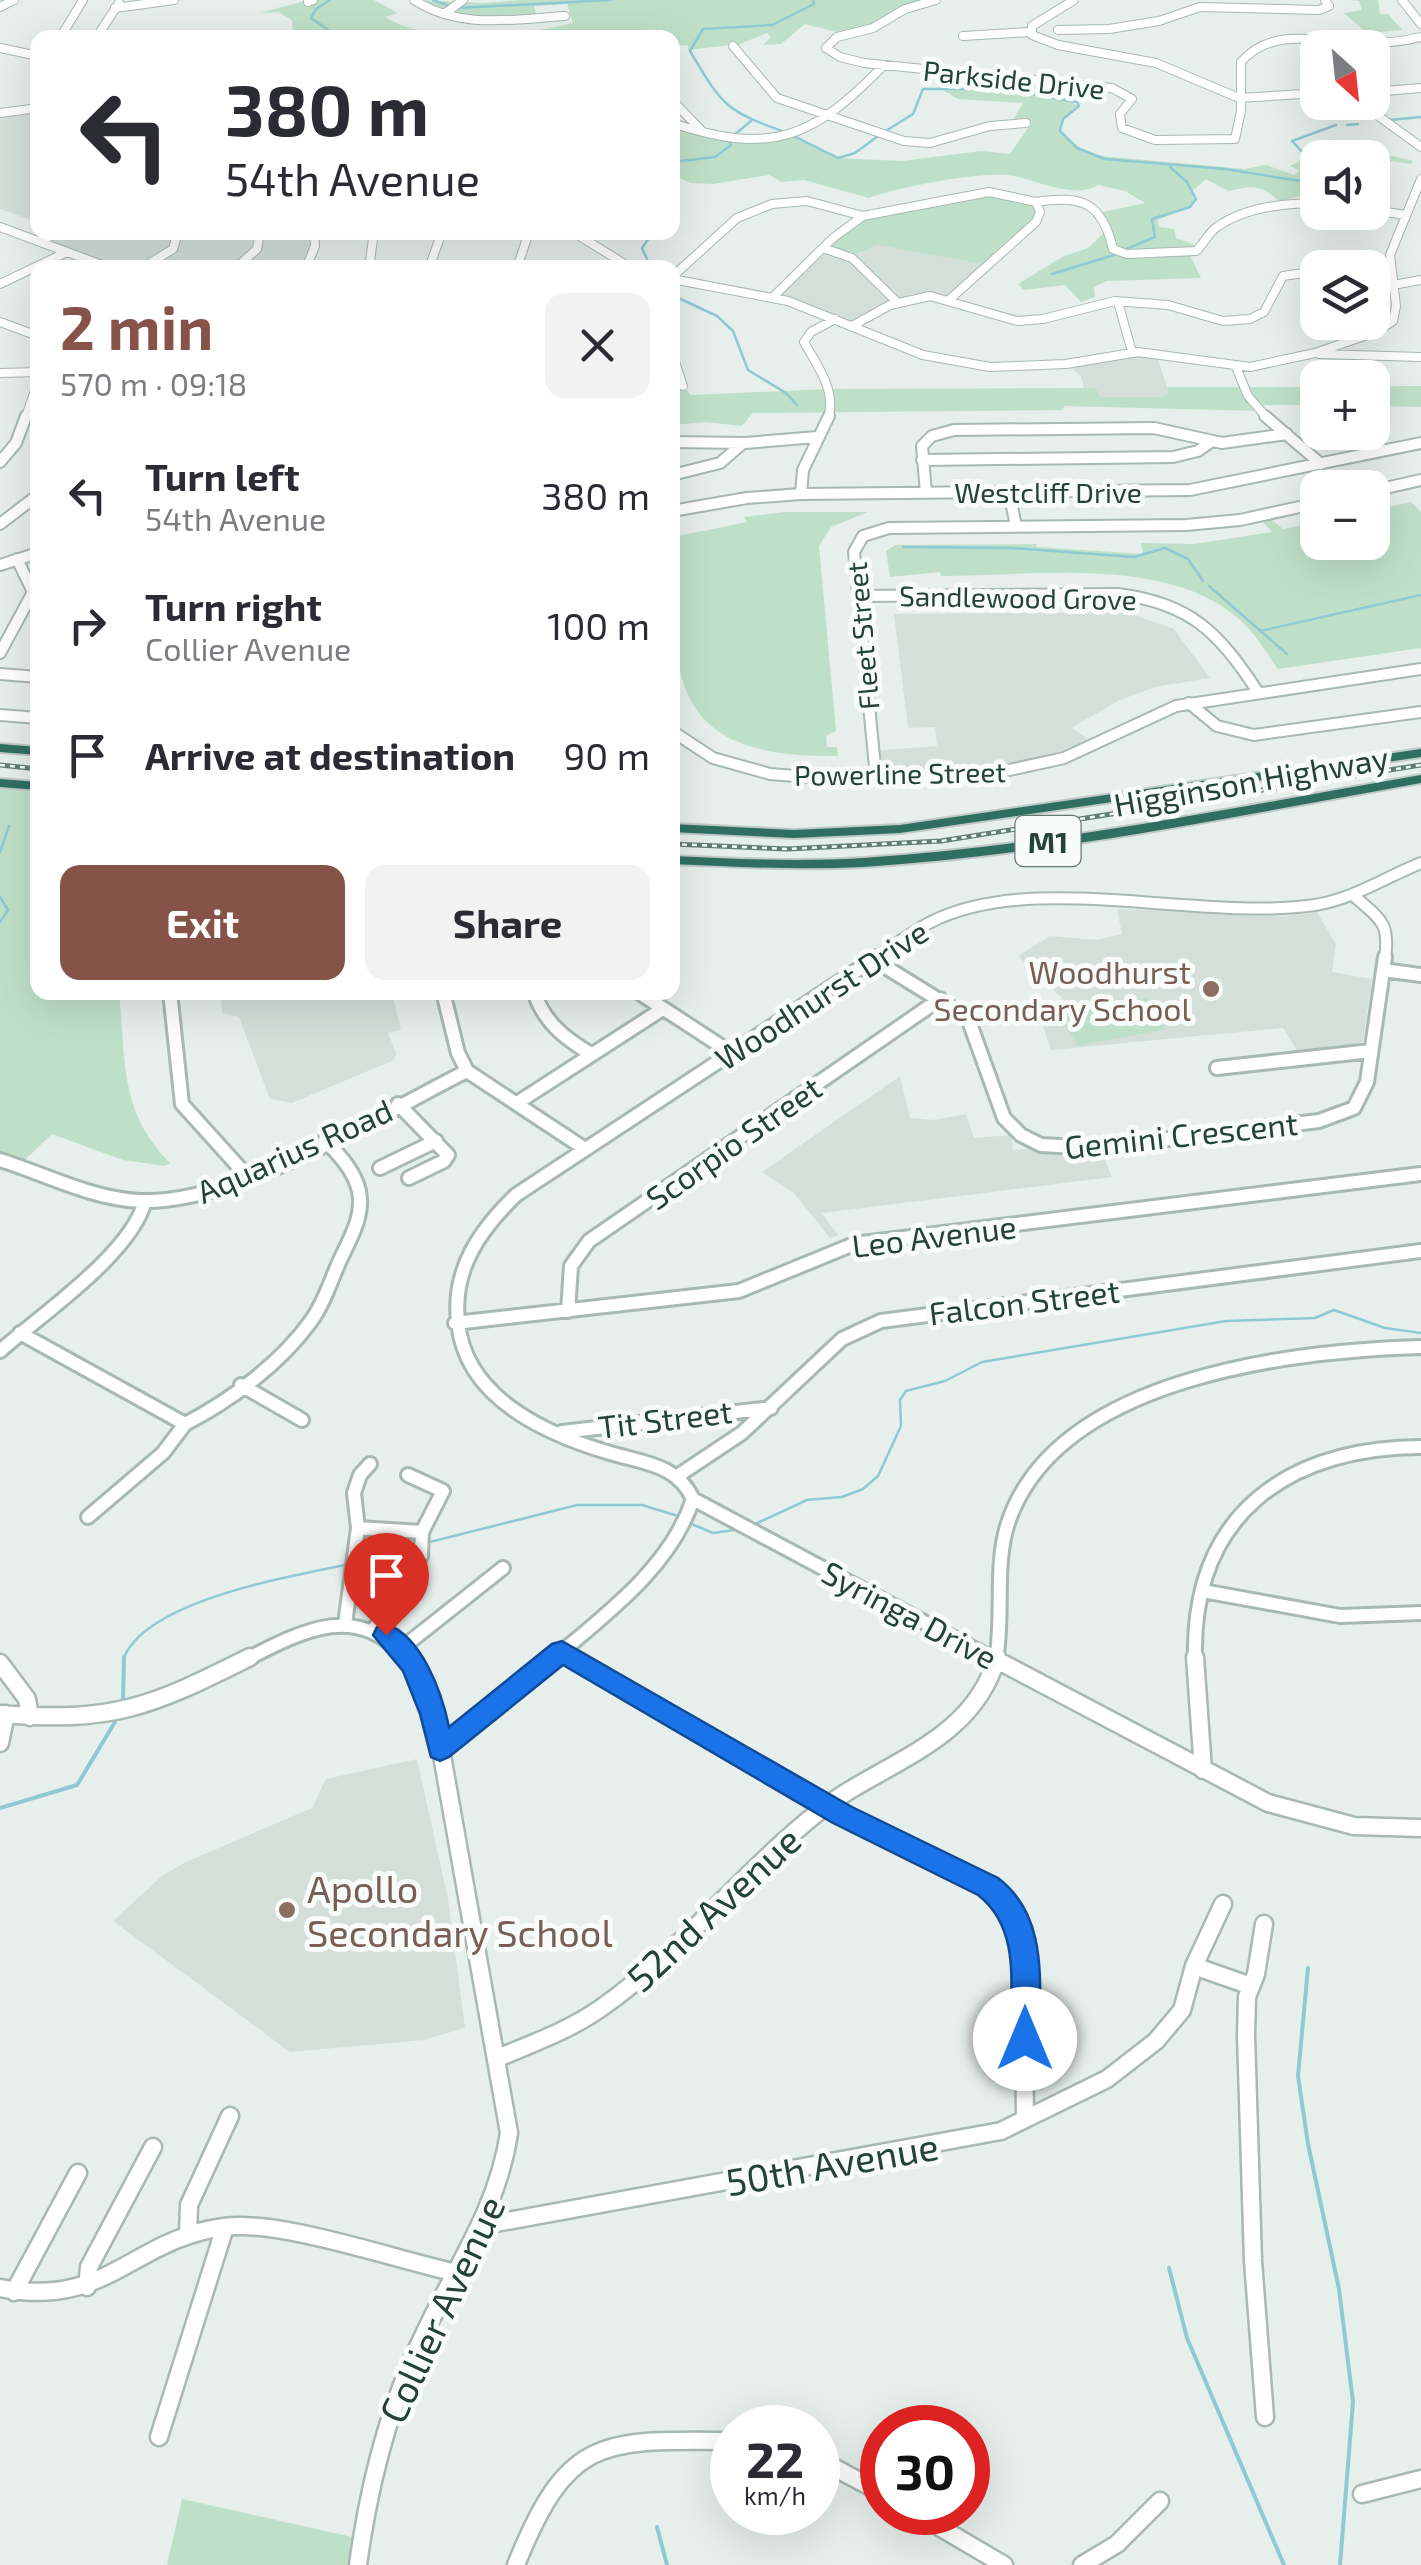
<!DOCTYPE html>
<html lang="en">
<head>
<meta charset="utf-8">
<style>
  body { margin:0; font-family:"Exo 2",sans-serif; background:#f2f2f3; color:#2b2b33; height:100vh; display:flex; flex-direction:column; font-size:38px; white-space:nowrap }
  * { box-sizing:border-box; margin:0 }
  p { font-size:32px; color:#7c7c81 }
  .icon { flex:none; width:55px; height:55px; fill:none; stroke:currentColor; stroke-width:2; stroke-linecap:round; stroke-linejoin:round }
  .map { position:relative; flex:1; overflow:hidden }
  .sheet { position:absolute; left:30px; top:260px; width:650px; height:740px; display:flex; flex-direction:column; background:#fff; border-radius:20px; box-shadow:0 10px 40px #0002 }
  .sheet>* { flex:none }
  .hud { position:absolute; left:30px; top:30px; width:650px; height:210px; border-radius:20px; box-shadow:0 10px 40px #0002; background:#fff; color:#2b2b33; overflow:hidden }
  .needle { width:65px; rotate:153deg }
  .controls { position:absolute; left:1300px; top:30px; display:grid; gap:20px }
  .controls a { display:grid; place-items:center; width:90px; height:90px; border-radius:20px; background:#fff; box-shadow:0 10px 40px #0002; font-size:50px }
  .speed { position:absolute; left:710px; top:2405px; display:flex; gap:20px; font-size:50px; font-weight:700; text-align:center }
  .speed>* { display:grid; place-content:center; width:130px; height:130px; border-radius:50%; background:#fff; box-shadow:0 10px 40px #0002; line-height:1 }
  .speed small { font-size:25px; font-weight:400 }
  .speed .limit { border:15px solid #d22; background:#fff; color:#111 }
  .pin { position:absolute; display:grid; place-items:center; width:85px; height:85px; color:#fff; margin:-102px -42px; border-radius:50% 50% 50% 0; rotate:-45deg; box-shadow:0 0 10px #0007 }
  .pin .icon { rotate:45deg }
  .me { position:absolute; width:110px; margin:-55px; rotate:0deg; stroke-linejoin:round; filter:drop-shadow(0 0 8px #0008) }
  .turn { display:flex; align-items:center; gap:35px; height:210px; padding:0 30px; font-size:45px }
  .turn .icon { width:130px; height:130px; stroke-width:2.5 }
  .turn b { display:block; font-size:70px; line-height:85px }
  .round { display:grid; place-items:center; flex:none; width:105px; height:105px; border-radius:20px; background:#f2f2f3 }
  .head { display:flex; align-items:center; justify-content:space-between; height:170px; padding:0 30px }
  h1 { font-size:60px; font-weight:700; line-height:75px; color:#855347 }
  .cta { display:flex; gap:20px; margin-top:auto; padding:20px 30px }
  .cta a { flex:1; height:115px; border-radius:20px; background:#855347; color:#fff; font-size:40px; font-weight:700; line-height:115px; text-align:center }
  .cta a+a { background:#f2f2f3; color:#2b2b33 }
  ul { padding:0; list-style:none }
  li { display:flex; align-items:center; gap:30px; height:130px; padding:0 30px }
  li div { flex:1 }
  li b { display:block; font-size:38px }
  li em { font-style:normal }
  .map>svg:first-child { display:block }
</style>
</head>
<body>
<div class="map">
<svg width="1421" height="2565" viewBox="0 0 1421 2565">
  <rect width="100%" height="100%" fill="#e6efeb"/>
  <!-- built -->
  <path fill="#d4dfda" d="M37,111V222L0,209V116Z
    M61,232H314L315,241L306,268L110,267L39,241Z
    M877,245L987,265L949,299L895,300L852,326L773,297L823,248L850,257Z
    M1156,353L1169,393L1163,397H1099L1096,388H1084L1081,376L1066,364Z
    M1118,598L1133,599L1129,613L1174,629L1210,678L1155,687L1120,700L1071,728L1096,744L1029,769L876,777L873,751L937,746L935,727L908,728L894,614L1117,612Z
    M1117,909L1289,916L1317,912L1336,944L1332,972L1372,979L1363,1041L1355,1049L1299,1054L1283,1028L1051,1050L1041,1020L1060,1008L1062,998L1018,956L1050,936L1097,940L1122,934Z
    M221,993H392L401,1030L388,1033L396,1053L394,1060L292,1103L270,1099L239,1017L222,1013Z
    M900,1076L910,1118L934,1120L966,1114L974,1138L1011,1135L1013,1150L1037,1148L1073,1154L1101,1151L1112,1177L822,1213L838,1235L830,1238L794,1193L762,1172Z
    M417,1759L448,1899L465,2028L423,2040L290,2052L113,1921L162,1876L186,1862L312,1808L326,1779Z"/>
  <!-- green -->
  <path fill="#bfe0c8" d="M308,0H374L398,13L385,17C429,45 524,36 573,23L567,4L534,6L537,17L469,18L414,0L484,3L520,0H929L881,24L845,34L805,24L781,44L763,45L771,37L767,33L740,44L688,50V45L673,46L672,38L293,37L292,20L278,12L260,13Z
    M1350,0H1378L1380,14H1388L1402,30L1379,32L1386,40L1376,41L1344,13L1362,10L1359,1Z
    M1007,77L1086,84L1064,97L1078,106L1063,119L1059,132L1090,155L1245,169L1266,165L1294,175L1300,171L1290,166L1341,140L1368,143V150L1413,161L1411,164L1372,158H1318L1317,192L1279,201C1258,182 1251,187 1228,191L1206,179L1192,191L1194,200L1189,207L1158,220L1159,227L1174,229L1176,238L1195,245L1190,255L1201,278L1107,281L1094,287L1095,297L1081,302L1065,285L1024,290L1018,284L1062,257L1088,248L1108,229L1098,213L1145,203L1125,191L1098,185C1078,199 1036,181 1014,176C987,170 897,187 869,198L804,180L782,182L769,175L713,184L691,183L673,175V123L740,142L786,133L837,158L902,161L981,151L1010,154L1032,122H1012L1023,103L958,99L937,87L1000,92Z
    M975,194L1031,200L1040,215L987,265L877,245L850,257L823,248L852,222Z
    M1373,386H1421V407L1373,406Z
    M1167,387H1317V405H1256L1261,411L1064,406L1063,410L753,413L742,426L705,422L673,425V388H685L691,395L829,389L1096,388L1100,397H1163L1169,393Z
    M1411,502L1421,512V648L1278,669C1266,652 1255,633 1240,620C1169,555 1031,576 941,576L940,572L890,577L886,551L895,545L1036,544L1037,547L1143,554L1141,543L1194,544L1272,532L1257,516L1266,515L1283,529L1317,522L1318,542H1372L1373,510Z
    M785,512H868L831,527L819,546L836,731L826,736L827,747H837L838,756C667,758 672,679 673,537L747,522L744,517Z
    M0,787L37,789L38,992L119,993C126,1061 119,1112 170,1163L165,1166L123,1160L52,1134L25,1160L0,1153Z
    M1146,998L1166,1029L1078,1046L1058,1015Z
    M182,2499L361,2539L358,2565H167Z"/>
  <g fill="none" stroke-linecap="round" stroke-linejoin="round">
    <!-- stream-far1 -->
    <path stroke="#8ec9d4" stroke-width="2.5" d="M330,0L316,9L311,18L328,30L330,38
      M433,0L450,6
      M458,8L611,0
      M1390,120L1421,117
      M1347,125L1358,124
      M785,132C725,111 722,105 690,51L703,29L772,25L814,4L813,0
      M884,132L913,114L923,89H1001L1077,102L1079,106L1063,119L1060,131L1077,148L1105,159L1225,169L1300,181L1311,177L1303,171L1304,154L1292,141L1336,125
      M734,135L751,121
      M792,135L838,158L855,153L878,136
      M672,162L715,157L731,145L729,141
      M1126,249L1155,237L1152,219L1190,207L1196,199L1187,182L1170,167
      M651,268L642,248L653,232
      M1052,274L1114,255
      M672,295L717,316L733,331L748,370L786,393L797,405
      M903,547L1012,548L1134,557L1165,548L1188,559L1203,581
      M1209,586L1287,654
      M1260,631L1421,595
      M0,852L9,826
      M0,897L8,910L0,922
      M687,1522L713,1533L741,1529
      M753,1525L807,1500L842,1497L863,1489L878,1476L901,1426L900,1400L906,1391L945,1381L982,1362L1226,1321L1315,1318L1334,1310L1385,1328L1421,1333
      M426,1543L577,1505H642L681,1517
      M358,1562L405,1544H416
      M123,1660C144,1600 293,1576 350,1564"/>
    <!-- stream -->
    <path stroke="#8ec9d4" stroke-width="4" d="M123,1701L124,1657
      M0,1808L77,1785L115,1722
      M1308,1968L1298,2076L1308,2144L1339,2289L1353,2402L1340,2565
      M1169,2268L1187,2338L1284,2565
      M657,2527L667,2565"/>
    <defs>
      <path id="minor-far3" d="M414,0C460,30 513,19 565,16
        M936,0L905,9L873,28L837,37L826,48L840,57L864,63L1112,88L1132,99L1120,114L1122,128L1155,140L1235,139L1241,111V62C1271,27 1318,41 1359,43C1380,44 1400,42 1421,37
        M1074,0L1032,26V35L1058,45L1156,63L1239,98L1318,93
        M1402,0L1421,24
        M308,2L313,0
        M0,7L14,0
        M115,8L174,0
        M444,14L463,0
        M1058,30L1109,29L1159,21L1200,7L1319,10L1329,6L1325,0
        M963,36L1030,32
        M60,38L83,0
        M96,38L119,3
        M733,46L777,98L904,141L930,143L990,126L1026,123
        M0,48L38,56
        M1372,92L1421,88
        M672,100L702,131
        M1359,102L1421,147
        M0,113L38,108
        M672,123C771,156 812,139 884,65
        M1036,202C1082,195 1102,202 1113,249L1127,254L1196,251C1204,244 1208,233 1217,227C1245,207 1285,203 1318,203
        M1372,210L1406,215
        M0,227L110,268
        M573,232L631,268
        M39,241L61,232
        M823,248L852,258L895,300
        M142,268L173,249L178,232
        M236,268L257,249L260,232
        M306,268L315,246L314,232
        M369,268L374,232
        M429,268L442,232
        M517,268L529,232
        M1372,272L1391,273
        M672,277L737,218L772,204L807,201L863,216L989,192L1036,202L1040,212L1036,222L950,299
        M672,279L788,301L923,355L990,367L1066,364L1138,352L1250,367L1315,353L1376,332L1393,321L1396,306L1390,255L1421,179
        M0,284L67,252
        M1393,285L1421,280
        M773,297L833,238L863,216
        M1118,302L1132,352
        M0,322L38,336
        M852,326L890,305L930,296L1017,321L1043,319L1115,301L1168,305L1223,321L1250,319L1264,312L1283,276L1318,271
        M672,353L683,386
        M1319,354L1421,357
        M1236,367L1248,396L1268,419
        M0,373L38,372
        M25,419L38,382
        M828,419C837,391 817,365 804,342L811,332L835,319"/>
      <path id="minor-far2" d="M1265,416L1321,464
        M672,442L745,443L817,437
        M922,460L1173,457L1198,451L1212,441
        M0,462L16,443L26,416
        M672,475L720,463L742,444
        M1372,491L1421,480
        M1009,492L1016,526
        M926,493L922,446L932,436L954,430L1154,428L1222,443L1287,434
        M801,494L803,470L829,416
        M672,511L747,498L801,494L1190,490L1421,443
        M0,524L38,495
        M0,565L38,553
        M858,596L1118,594C1191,603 1219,633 1258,692
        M0,653L33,592L17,559
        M0,674L38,677
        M1189,703L1217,726L1254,735L1421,712
        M0,715L38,718
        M672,731L713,758L770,774L821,778L982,776L1064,758L1176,706L1421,669
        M876,777L854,552L863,536L889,528L1186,525L1240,520L1318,503
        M1354,896C1381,920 1390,922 1385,959
        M874,959C892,947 911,932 931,922C1033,870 1200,922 1315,905C1353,899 1386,877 1421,863"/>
      <path id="minor-far1" d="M877,957L516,1195C480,1230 452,1269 458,1322C465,1398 545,1434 610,1453C643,1463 677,1464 693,1499L995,1660
        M871,958L968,1018L1004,1118L1021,1135L1041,1145L1094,1148L1319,1121L1354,1108L1367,1082L1385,957
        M1383,970L1421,975
        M170,992L182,1104L247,1176
        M443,992L458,1053L467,1071L585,1149
        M534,992C544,1022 564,1038 591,1054
        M638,992L730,1052
        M1217,1068L1371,1051
        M517,1103L661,1010
        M398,1104L448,1155L444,1161L409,1178
        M0,1160C45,1174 92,1199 140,1201C239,1204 379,1115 467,1071
        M380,1168L436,1141
        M568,1311L571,1266L589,1241L940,999
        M455,1323L739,1291L854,1244L1421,1174
        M20,1333L185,1424
        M0,1351C42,1314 131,1254 145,1201
        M241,1385L302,1420
        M185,1424C231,1400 280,1364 311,1321C325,1302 331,1279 341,1258C351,1237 364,1215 359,1191C354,1170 339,1155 325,1140
        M562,1432L771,1408
        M679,1475L742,1433L842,1339L881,1321L1421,1251
        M88,1517L163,1453L185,1424
        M358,1528L422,1532
        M1203,1591L1340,1616L1421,1613
        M345,1624L358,1528L354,1493L360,1475L370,1464
        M374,1629L421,1556L422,1532L443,1491L408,1475
        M402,1648L503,1568
        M561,1651L576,1660
        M245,1660C302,1631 358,1600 406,1660
        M552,1660C605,1615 671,1567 693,1499
        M996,1660C1004,1616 994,1565 1008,1523C1057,1377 1291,1351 1421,1347
        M1195,1660C1191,1515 1287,1448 1421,1447"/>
      <path id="minor" d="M572,1657L843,1815L988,1887C1006,1901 1016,1915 1023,1937L1025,2119
        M991,1657L1268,1803L1354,1826L1421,1828
        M1195,1657L1203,1770
        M0,1663L27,1699L30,1717
        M0,1714C114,1723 150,1707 250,1657
        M0,1743L6,1714
        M440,1749L555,1657
        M1264,1924L1256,1974L1247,1997L1246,2035L1253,2261L1265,2417
        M1194,1966L1251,1986
        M498,2058C533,2043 570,2030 601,2008C681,1952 741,1874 817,1813C880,1762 972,1745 997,1657
        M485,2225L1001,2131L1107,2079L1156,2041L1182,2010L1194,1966L1223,1904
        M188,2235L189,2205L230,2116
        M87,2287L89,2267L153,2147
        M0,2288C107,2309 132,2239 224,2227C280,2219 396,2260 457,2273
        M14,2292L78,2173
        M159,2437L225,2227
        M818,2459L882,2493
        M1362,2494L1421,2479
        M914,2512L1004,2565
        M358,2565C369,2483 389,2404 426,2330C458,2263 498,2207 509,2133L438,1733L416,1672L404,1657
        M516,2565C568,2435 602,2440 732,2441
        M1082,2565L1117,2544L1160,2501"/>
      <path id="highway" d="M0,744L38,747V755L0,752Z
        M1421,749V757L900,833L794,838L672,832V824L794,830L900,825Z
        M1421,775V783C1236,816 1051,855 863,867C799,870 736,867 672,864V856C736,859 799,862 863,858C1051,846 1236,807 1421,775Z
        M0,779L38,782V790L0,787Z"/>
    </defs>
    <!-- minor-far3 casing -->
    <use href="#minor-far3" stroke="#a8b8b2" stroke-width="10"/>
    <!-- minor-far2 casing -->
    <use href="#minor-far2" stroke="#a8b8b2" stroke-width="14"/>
    <!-- minor-far1 casing -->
    <use href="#minor-far1" stroke="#a8b8b2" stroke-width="18"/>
    <!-- minor casing -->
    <use href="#minor" stroke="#a8b8b2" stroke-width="21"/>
    <!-- highway casing -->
    <use href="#highway" stroke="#c2cac8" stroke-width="4"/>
    <!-- minor-far3 -->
    <use href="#minor-far3" stroke="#fff" stroke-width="8"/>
    <!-- minor-far2 -->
    <use href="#minor-far2" stroke="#fff" stroke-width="10"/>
    <!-- minor-far1 -->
    <use href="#minor-far1" stroke="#fff" stroke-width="12"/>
    <!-- minor -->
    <use href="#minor" stroke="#fff" stroke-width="16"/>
    <!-- highway -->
    <use href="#highway" fill="#2f6f62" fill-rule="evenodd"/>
    <defs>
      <path id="rail" d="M0,765L38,769
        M672,844L788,849L941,841L1421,765"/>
    </defs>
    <!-- rail casing -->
    <use href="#rail" stroke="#5f7d75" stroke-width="5"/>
    <!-- rail -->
    <use href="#rail" stroke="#f7fbf9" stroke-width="2.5" stroke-dasharray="5" stroke-linecap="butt"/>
  </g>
  <!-- route -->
  <path fill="#1a73e8" stroke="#114b97" stroke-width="2.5" d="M386,1624C422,1636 442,1693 449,1727L552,1644L562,1641L852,1807L998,1878C1049,1917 1039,1982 1040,2039L1035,2049L1025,2052L1015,2049L1010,2039C1010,1989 1022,1929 978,1895L833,1823L563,1665L449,1757L440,1761L431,1757L420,1714L403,1671L373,1635L377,1627Z"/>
  <!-- markers -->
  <g fill="#8d6e63" stroke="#f7fbf9" stroke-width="4">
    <circle cx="1211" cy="989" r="10"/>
    <circle cx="287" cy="1910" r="10"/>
  </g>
  <g text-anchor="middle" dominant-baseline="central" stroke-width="10" stroke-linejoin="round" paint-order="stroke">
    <!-- far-street labels -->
    <g font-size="28" fill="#24423a" stroke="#f7fbf9">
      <text transform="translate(1014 79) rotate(6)">Parkside Drive</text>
      <text x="1048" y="492">Westcliff Drive</text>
      <text transform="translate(1018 597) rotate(1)">Sandlewood Grove</text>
      <text transform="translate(862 636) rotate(-95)">Fleet Street</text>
      <text transform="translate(900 773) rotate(-1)">Powerline Street</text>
    </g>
    <!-- shield labels -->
    <rect fill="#f7fbf9" stroke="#637a73" stroke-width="2.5" x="1015.5" y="816" width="65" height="50" rx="8"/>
    <g font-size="30" font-weight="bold" fill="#24423a">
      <text x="1048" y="841">M1</text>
    </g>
    <!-- street labels -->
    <g font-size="32" fill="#24423a" stroke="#f7fbf9">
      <text transform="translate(1251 780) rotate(-10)">Higginson Highway</text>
      <text transform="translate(821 994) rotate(-33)">Woodhurst Drive</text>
      <text transform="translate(1181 1134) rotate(-6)">Gemini Crescent</text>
      <text transform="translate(733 1142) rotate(-35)">Scorpio Street</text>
      <text transform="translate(294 1150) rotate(-24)">Aquarius Road</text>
      <text transform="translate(934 1235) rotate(-7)">Leo Avenue</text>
      <text transform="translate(1024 1301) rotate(-7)">Falcon Street</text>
      <text transform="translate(665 1418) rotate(-7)">Tit Street</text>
      <text transform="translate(910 1614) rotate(28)">Syringa Drive</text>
    </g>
    <!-- education labels -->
    <g font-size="32" fill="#785e54" stroke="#f7fbf9" text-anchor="end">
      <text x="1191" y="971">Woodhurst<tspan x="1191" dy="37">Secondary School</tspan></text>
    </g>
    <!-- near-education labels -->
    <g font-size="38" fill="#785e54" stroke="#f7fbf9" text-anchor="start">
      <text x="307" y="1888">Apollo<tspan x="307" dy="44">Secondary School</tspan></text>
    </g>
    <!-- near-street labels -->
    <g font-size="38" fill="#24423a" stroke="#f7fbf9">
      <text transform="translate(713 1908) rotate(-43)">52nd Avenue</text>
      <text transform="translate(832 2163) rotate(-10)">50th Avenue</text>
      <text transform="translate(441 2309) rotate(-65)">Collier Avenue</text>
    </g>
  </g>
</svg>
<div class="controls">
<a><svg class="needle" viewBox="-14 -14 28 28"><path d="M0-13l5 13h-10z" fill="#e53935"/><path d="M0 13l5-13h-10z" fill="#7c7c81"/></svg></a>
<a><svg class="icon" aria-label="sound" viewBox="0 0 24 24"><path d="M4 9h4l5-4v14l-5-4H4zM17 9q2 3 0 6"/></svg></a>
<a><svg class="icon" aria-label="layers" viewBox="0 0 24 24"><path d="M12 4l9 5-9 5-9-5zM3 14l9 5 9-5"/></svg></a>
<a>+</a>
<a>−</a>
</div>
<div class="speed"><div>22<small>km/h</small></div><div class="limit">30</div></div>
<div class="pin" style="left:386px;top:1635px;background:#d93025"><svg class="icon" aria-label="arrive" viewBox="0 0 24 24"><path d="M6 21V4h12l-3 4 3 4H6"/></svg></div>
<svg class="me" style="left:1025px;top:2039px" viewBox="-20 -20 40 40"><circle r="19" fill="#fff"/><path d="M0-13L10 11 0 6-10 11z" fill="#1a73e8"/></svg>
<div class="hud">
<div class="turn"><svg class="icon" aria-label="left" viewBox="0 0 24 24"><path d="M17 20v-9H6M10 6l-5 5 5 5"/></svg><div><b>380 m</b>54th Avenue</div></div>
</div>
<section class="sheet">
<div class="head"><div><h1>2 min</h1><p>570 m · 09:18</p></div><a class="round"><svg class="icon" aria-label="close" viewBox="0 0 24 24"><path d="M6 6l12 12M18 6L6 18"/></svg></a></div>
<ul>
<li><svg class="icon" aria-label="left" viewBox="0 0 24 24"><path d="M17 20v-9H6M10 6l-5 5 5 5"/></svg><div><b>Turn left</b><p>54th Avenue</p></div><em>380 m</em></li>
<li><svg class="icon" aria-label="right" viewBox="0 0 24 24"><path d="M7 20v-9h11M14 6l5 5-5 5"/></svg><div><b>Turn right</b><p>Collier Avenue</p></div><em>100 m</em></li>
<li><svg class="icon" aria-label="arrive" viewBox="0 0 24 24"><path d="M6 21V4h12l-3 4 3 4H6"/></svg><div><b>Arrive at destination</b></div><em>90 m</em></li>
</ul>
<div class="cta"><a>Exit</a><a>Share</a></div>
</section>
</div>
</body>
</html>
